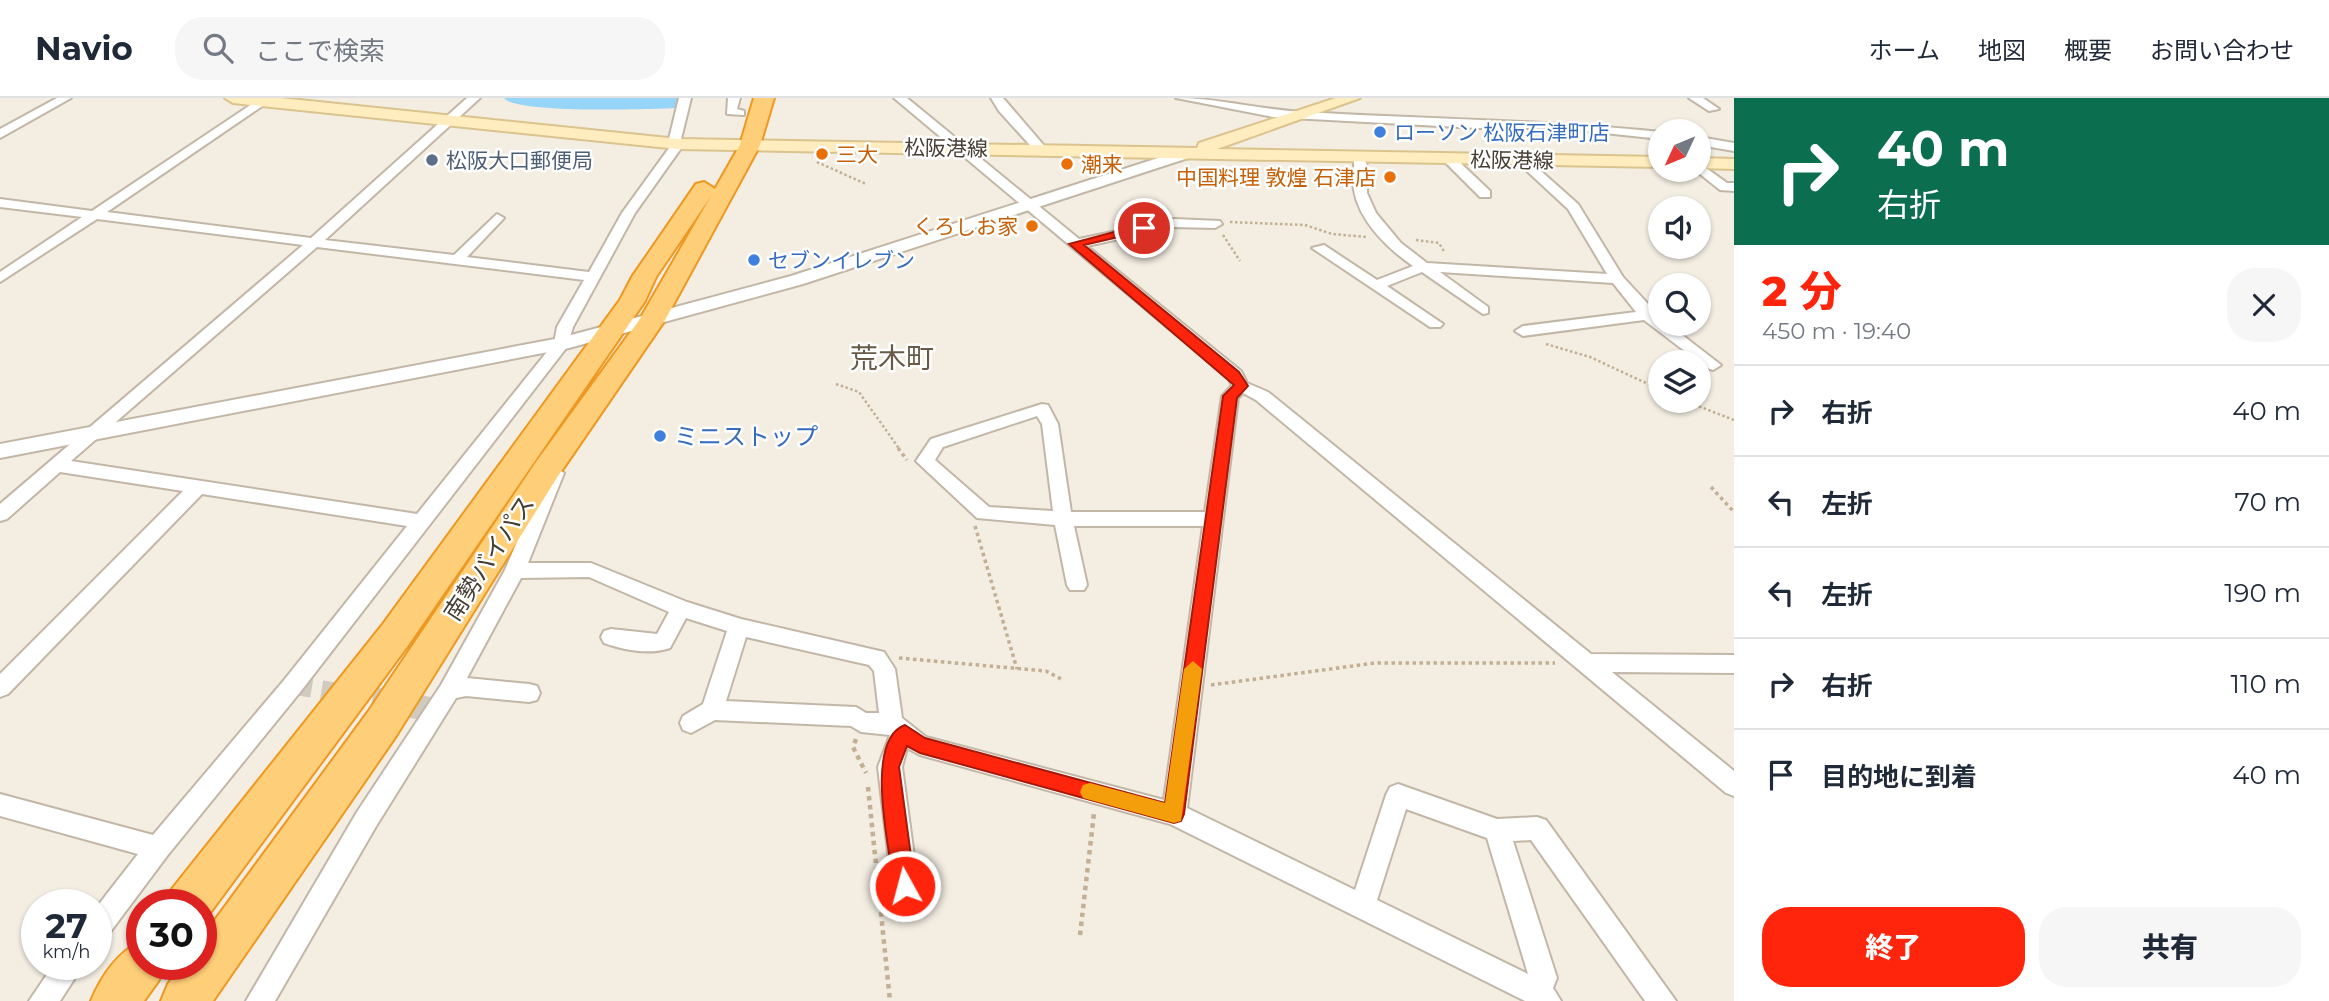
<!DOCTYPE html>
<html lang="ja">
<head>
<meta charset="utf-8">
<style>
  body { margin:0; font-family:Montserrat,"Noto Sans JP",sans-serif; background:#f6f6f7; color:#1f2937; height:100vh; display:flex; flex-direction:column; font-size:26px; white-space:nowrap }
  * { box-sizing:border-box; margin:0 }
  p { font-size:23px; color:#747a83 }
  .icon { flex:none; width:38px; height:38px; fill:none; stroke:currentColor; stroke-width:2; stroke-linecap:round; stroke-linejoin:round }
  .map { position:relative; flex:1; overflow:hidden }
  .drawer { display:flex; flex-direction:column; background:#fff; width:595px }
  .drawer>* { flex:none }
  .top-card { background:#0b6e4f; color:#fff; overflow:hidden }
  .needle { width:46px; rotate:226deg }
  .buttons { position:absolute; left:1648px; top:21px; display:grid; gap:14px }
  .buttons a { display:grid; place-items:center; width:63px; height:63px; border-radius:50%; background:#fff; box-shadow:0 2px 5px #0004; font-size:35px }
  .speed { position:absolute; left:21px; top:791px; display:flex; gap:14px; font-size:35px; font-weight:700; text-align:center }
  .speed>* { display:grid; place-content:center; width:91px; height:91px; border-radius:50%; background:#fff; box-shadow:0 2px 5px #0004; line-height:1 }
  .speed small { font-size:18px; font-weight:400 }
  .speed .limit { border:10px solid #d22; background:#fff; color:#111 }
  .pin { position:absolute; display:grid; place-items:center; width:60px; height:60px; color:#fff; margin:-30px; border:4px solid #fff; border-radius:50%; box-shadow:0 2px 7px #0007 }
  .me { position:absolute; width:77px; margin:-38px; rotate:353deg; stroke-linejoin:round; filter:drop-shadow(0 0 5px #0008) }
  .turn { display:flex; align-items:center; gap:24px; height:147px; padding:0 28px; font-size:32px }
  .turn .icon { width:91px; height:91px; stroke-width:2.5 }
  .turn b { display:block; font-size:49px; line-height:60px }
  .round { display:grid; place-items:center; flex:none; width:74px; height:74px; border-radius:28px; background:#f6f6f7 }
  .headline { display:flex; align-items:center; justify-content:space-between; height:119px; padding:0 28px }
  h1 { font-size:42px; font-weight:800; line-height:52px; color:#ff250d }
  .button { display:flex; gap:14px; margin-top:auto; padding:14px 28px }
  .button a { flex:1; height:80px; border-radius:28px; background:#ff250d; color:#fff; font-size:28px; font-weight:800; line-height:80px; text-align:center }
  .button a+a { background:#f6f6f7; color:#1f2937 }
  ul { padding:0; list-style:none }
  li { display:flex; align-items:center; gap:21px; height:91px; padding:0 28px; border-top:2px solid #e0e1e3 }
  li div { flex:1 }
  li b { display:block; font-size:26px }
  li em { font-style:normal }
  header { display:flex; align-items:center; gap:42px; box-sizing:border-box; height:98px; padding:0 35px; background:#fff; border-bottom:2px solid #e0e1e3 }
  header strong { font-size:33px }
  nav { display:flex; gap:38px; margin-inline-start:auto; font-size:24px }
  .search { width:490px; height:63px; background:#f6f6f7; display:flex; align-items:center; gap:18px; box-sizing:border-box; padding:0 24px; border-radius:28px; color:#747a83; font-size:26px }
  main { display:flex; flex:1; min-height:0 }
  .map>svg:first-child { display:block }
</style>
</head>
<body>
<header>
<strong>Navio</strong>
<div class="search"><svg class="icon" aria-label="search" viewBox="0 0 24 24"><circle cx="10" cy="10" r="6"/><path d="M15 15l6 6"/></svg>ここで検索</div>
<nav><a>ホーム</a><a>地図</a><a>概要</a><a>お問い合わせ</a></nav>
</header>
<main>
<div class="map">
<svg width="1734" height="903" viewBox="0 0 1734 903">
  <rect width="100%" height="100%" fill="#f3ede2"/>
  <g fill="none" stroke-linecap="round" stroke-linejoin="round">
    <!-- river -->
    <path fill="#96d5f8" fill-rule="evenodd" d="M504,0H686L689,4L678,10C652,11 516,16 504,0Z"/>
    <!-- minor-tunnel-far1 -->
    <path stroke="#d0cabf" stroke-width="19" stroke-dasharray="19 10" stroke-linecap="butt" d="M293,587L347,596"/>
    <!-- minor-tunnel -->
    <path stroke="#d0cabf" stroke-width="24" stroke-dasharray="24 12" stroke-linecap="butt" d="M337,595L435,612"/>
    <defs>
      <path id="minor" d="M57,0H71L0,40V31Z
        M261,0H274L107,114L311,140L467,0H480L325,142L454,157L497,116L504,120L467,159L589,174L622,115L672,46L669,41L679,0H691L681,41L684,46L635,115L573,229L567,249L301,593L167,758L105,841L96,845V810L138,756L0,718V696L153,737L285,581L407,428L202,396L8,596L0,599V576L183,393L60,374L7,421L0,423V406L303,147L97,121L0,184V174L82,119L0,109V101L92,113ZM317,149L584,182L557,229L554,245L417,416L71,363Z
        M728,0H740L737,11L744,13V17L727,16Z
        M894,0H907L1079,141L1174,121L1220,123L1222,126L1215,130L1174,129L1087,148L1241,273L1247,285L1268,294L1591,556L1734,557V575L1612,574L1734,673V698L1726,695L1256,302L1243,295L1238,300L1187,710L1355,792L1386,697L1390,689L1398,686L1497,721L1537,719L1546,722L1676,903H1645L1531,742L1513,743L1557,880L1553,890L1561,903H1525L1170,726L920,657L907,650L902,669L918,788L914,797L905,800L896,797L892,788L878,669L890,637L861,634L851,628L715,622L691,635L683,632L680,625L683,618L703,606L727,533L686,520L670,550C650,557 624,552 604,545L601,539L604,533L611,531L657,536L669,514L589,479L521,480L467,580L529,586L537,588L540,595L537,602L529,604L466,598L456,600L375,730L275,903H246L357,714L441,587L505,472L546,375L555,369L564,375L528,465H591L687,504L741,521L884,554L895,571L902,620L926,639L1164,702L1203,428H1074L1087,487L1084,492H1070L1067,487L1055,427L977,420L916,363L931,341L1042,306L1048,307L1058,326L1071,414H1205L1222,298L1232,287L1228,280ZM1037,318L1042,326L1053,413L989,409L935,362L943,349ZM746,539L869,567L874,573L879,615H866L856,609L726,603ZM1406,711L1487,740L1528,876L1377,802Z
        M991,0H1003L1046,50V56H1038L999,13Z
        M1176,0C1219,0 1261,12 1304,14C1423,21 1542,22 1661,34V41L1557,30H1477L1273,19Z
        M1689,0H1703L1719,11L1709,13Z
        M1699,39L1734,45V53L1699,47Z
        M1359,55L1363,56L1367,68V95L1376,115L1401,145L1427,165L1607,176L1568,111L1515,62L1525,59L1578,106L1623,179L1661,220V226H1668L1721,267L1713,272L1707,270L1644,222L1523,238L1515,233L1523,228L1636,214L1613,185L1440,174L1488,209V215L1483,216L1422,174L1387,188L1443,226L1440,229H1430L1312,150L1324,147L1377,182L1413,168C1388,151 1359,123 1354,92C1352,80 1356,70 1353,59Z
        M1445,58H1453L1490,93V99H1480L1445,64Z
        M1699,65L1727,85H1734V93L1720,92L1695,72H1699Z
        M54,866H84L60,903H29Z"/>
      <path id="tertiary" d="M1186,51L1191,53V59L803,186L569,250L0,360V346L560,240L791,178Z"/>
      <path id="secondary" d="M225,0H280L678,41L1197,50L1199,45L1336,0H1360L1217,51L1661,59V69L678,51L233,5Z
        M1699,60L1734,61V71L1699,70Z"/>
      <path id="trunk" d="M754,0H774L760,47L665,222L558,378L396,638L213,903H161L168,886L183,866H201V841L368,614L536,364L640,221L711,98L656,179L645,203L409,546L204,823L201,824V807H166L172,791L383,526L620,202L632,179L696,86L704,84L715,91L740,47Z
        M142,843V866H166L159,882L144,903H91C101,879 118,853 142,843Z"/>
    </defs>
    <!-- minor casing -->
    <use href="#minor" stroke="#c2b7a7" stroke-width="4"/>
    <!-- tertiary casing -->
    <use href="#tertiary" stroke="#c2b7a7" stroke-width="4"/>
    <!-- secondary casing -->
    <use href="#secondary" stroke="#dbc38e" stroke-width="4"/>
    <!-- trunk casing -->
    <use href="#trunk" stroke="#ee9821" stroke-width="4"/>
    <!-- path-far2 -->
    <path stroke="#c3af93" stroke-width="2.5" stroke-dasharray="2.5 2.5" stroke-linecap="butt" d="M817,64L866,86
      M1230,124L1305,127L1332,136L1367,139
      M1223,137L1240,163
      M1416,142L1439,145L1445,155
      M1546,246L1590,259L1661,292
      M836,286L859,294L900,352
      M1685,303L1734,322"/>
    <!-- path-far1 -->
    <path stroke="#c3af93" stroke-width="3.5" stroke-dasharray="3.5 3.5" stroke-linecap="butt" d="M898,350L907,362
      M1711,389L1734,414
      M975,428L1017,571
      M899,560L1046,573L1063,582
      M1211,587L1375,565H1555"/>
    <!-- path -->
    <path stroke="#c3af93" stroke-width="4.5" stroke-dasharray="4.5 4.5" stroke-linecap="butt" d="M856,641L853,649L866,675
      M868,689L890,903
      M1080,837L1094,715"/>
    <!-- minor -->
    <use href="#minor" fill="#fff" fill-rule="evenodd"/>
    <!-- tertiary -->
    <use href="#tertiary" fill="#fff" fill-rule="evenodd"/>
    <!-- secondary -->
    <use href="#secondary" fill="#ffedc0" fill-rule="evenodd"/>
    <!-- trunk -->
    <use href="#trunk" fill="#ffce78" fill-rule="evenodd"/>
  </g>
  <!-- route -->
  <path fill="#ff250d" stroke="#a61808" stroke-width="2" d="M1144,126L1150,130L1148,132L1084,147L1239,274L1248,288L1237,300L1184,716L1181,723L1174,725L920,655L907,648L899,669L915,788L912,795L905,798L897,795L894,788C890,753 863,642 905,627L925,640L1165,705L1223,298L1234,287L1069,146Z"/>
  <!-- slow -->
  <path fill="#f59e0b" d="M1193,563L1202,571L1181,723L1174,725L1083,700L1080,694L1083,687L1090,685L1165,705L1184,571Z"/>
  <!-- markers -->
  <g fill="#3f7fe0" stroke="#fff" stroke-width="2.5">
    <circle cx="1380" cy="34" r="7"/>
    <circle cx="754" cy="162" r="7"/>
    <circle cx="660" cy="338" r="7"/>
  </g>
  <g fill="#e8710a" stroke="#fff" stroke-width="2.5">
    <circle cx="822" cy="56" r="7"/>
    <circle cx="1067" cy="66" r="7"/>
    <circle cx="1390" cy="79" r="7"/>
    <circle cx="1032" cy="128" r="7"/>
  </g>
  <circle fill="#5c6f8a" stroke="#fff" stroke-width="2.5" cx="432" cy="62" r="7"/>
  <g text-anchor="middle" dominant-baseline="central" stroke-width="5" stroke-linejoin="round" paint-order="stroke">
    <!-- far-shop labels -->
    <g font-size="21" fill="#366cbe" stroke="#fff" text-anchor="start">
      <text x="1394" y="34">ローソン 松阪石津町店</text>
      <text x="768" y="162">セブンイレブン</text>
    </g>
    <!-- far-street labels -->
    <g font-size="21" fill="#453d32" stroke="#fff">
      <text transform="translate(946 50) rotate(1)">松阪港線</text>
      <text transform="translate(1512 62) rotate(1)">松阪港線</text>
    </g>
    <!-- far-food labels -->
    <g font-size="21" fill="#c56008" stroke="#fff" text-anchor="start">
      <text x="836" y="56">三大</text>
      <text x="1081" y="66">潮来</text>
      <text x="1376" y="79" text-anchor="end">中国料理 敦煌 石津店</text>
      <text x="1018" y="128" text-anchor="end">くろしお家</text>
    </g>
    <!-- far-service labels -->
    <g font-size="21" fill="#4e5e75" stroke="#fff" text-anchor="start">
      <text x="446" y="62">松阪大口郵便局</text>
    </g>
    <!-- shop labels -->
    <g font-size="24" fill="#366cbe" stroke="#fff" text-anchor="start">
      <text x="674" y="338">ミニストップ</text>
    </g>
    <!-- street labels -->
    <g font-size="24" fill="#453d32" stroke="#fff">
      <text transform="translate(489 460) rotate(-57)">南勢バイパス</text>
    </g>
    <!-- quarter labels -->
    <g font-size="28" fill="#695a48" stroke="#fff">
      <text x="892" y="260">荒木町</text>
    </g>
  </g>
</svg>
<div class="buttons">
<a><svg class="needle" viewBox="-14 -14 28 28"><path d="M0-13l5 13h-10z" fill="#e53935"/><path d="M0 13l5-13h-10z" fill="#747a83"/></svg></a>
<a><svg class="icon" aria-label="sound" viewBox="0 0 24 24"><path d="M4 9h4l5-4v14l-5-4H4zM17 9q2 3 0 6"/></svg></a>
<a><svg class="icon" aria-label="search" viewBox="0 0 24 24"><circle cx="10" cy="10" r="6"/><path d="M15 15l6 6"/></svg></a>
<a><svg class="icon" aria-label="layers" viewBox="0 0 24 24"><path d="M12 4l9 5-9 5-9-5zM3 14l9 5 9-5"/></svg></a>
</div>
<div class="speed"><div>27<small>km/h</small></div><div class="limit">30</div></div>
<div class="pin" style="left:1144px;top:130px;background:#d93025"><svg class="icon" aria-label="arrive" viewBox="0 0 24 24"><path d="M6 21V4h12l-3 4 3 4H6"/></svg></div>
<svg class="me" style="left:905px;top:788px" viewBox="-20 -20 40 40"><circle r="17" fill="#ff250d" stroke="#fff" stroke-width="3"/><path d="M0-11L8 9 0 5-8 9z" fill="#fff"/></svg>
</div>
<section class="drawer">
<div class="top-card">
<div class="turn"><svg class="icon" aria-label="right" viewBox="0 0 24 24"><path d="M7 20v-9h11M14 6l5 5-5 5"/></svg><div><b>40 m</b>右折</div></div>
</div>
<div class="headline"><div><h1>2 分</h1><p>450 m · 19:40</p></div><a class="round"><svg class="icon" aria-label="close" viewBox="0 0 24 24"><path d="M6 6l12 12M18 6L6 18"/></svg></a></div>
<ul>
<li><svg class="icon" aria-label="right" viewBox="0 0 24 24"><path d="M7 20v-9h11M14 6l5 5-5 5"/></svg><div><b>右折</b></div><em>40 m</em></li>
<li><svg class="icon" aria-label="left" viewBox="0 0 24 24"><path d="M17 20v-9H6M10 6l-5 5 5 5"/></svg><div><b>左折</b></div><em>70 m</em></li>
<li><svg class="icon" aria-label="left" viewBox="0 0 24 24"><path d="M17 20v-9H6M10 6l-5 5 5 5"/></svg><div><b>左折</b></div><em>190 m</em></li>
<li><svg class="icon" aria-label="right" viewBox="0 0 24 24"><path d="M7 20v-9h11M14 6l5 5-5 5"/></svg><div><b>右折</b></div><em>110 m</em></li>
<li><svg class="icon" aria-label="arrive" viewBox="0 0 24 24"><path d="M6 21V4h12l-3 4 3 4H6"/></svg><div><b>目的地に到着</b></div><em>40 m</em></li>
</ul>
<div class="button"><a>終了</a><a>共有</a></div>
</section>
</main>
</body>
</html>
